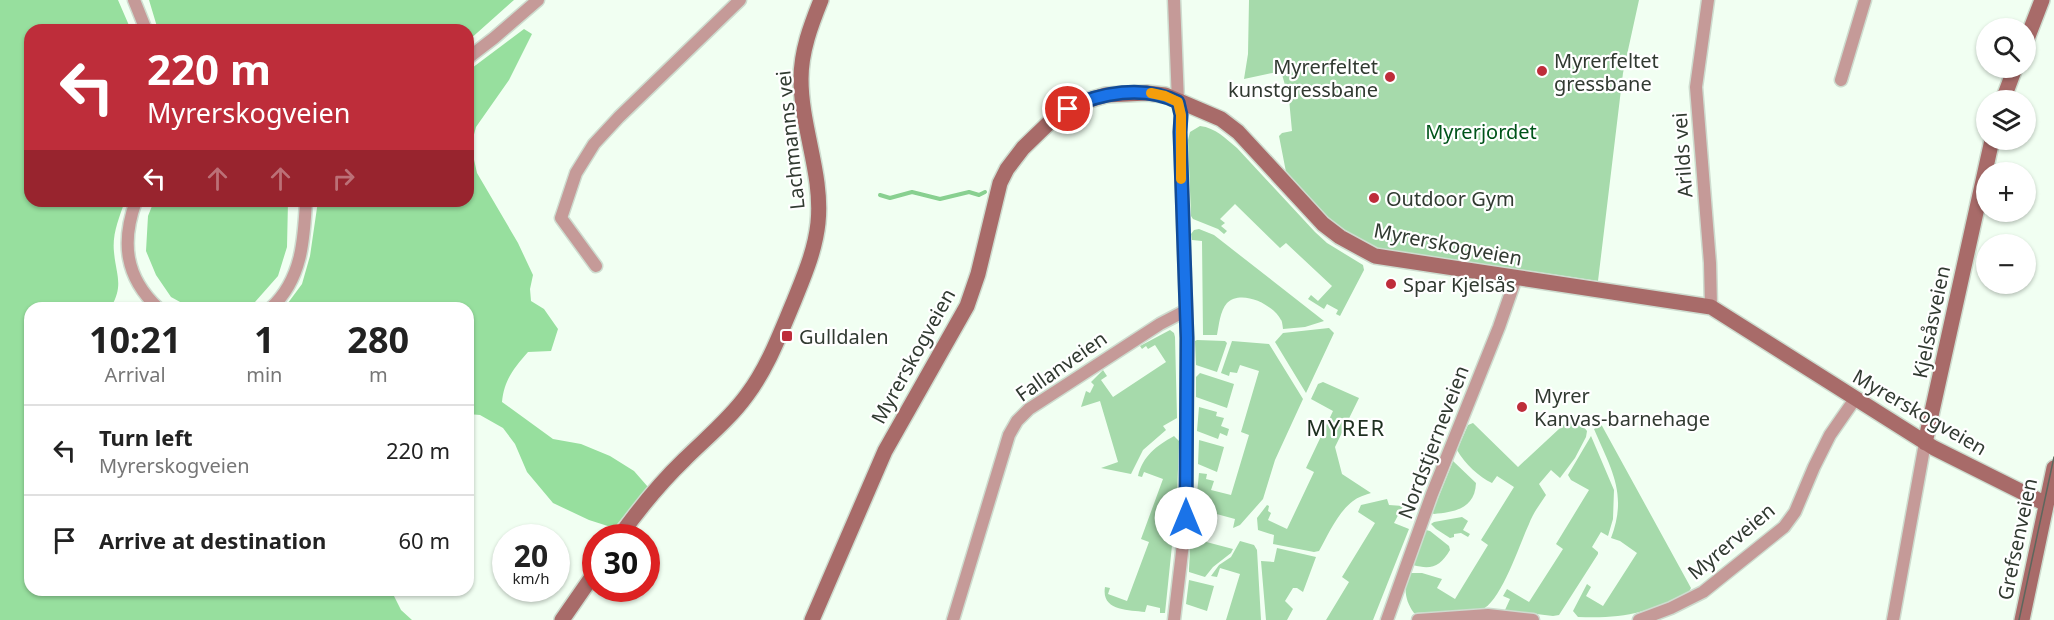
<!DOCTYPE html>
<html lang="en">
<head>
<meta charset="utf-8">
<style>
  body { margin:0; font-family:"Noto Sans",sans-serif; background:#f2f2f2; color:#222; height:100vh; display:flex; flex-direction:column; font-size:22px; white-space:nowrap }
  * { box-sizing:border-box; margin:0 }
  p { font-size:20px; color:#767676 }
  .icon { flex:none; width:33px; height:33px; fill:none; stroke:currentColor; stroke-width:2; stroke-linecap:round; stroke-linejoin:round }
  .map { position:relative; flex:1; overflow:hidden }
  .panel { position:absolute; left:24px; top:302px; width:450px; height:294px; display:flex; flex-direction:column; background:#fff; border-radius:18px; box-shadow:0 2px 4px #0004 }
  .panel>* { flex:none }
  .hud { position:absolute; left:24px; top:24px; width:450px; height:183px; border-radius:18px; box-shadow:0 2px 4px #0004; background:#be2d3a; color:#fff; overflow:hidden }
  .controls { position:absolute; left:1976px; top:18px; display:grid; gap:12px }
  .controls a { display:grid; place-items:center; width:60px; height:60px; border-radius:50%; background:#fff; box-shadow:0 2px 4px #0004; font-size:30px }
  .speed { position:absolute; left:492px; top:524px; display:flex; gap:12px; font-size:30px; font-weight:700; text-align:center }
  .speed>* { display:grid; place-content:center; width:78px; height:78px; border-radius:50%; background:#fff; box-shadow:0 2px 4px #0004; line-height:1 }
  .speed small { font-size:15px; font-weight:400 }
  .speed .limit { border:9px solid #d22; background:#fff; color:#111 }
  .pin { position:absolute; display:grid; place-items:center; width:51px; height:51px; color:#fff; margin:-26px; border:3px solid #fff; border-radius:50%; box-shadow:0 2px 6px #0007 }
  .me { position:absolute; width:66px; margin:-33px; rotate:0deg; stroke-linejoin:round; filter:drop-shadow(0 0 4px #0008) }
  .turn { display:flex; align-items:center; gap:21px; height:126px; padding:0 24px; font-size:27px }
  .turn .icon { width:78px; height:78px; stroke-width:2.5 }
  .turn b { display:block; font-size:42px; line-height:51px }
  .lanes { display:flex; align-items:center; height:57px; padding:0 24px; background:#0003; justify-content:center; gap:30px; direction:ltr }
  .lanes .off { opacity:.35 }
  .eta { display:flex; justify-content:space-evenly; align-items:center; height:102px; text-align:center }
  .eta b { font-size:36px; font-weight:700; line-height:42px }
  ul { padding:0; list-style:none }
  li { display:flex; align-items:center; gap:18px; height:90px; padding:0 24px; border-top:2px solid #e0e0e0 }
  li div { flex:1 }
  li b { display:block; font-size:22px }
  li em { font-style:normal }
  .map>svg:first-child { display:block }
</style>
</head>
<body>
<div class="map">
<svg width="2054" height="620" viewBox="0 0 2054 620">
  <rect width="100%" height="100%" fill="#f1fff2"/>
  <!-- green -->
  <path fill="#a6daab" d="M1249,0H1639L1623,73L1598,281L1377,248L1358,239L1340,228L1320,211L1286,172L1279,136L1282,133L1292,131L1289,99L1281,71L1244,79L1248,54Z
    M1200,126C1216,128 1225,138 1237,148L1315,232L1327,243L1363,265L1364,270L1340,316L1336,314L1338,310L1327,304L1324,309L1308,299L1311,295L1318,301L1332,286L1286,243L1280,248L1235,204L1220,219L1225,223L1221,226L1227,231L1224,234L1218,229L1193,219L1191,216L1188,140L1190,132Z
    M1199,229L1214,235L1324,321L1305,327L1283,329C1283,328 1282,320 1281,320C1273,304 1241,289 1227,303C1220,311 1219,325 1217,335H1203L1202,241L1192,240L1191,234L1194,230Z
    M1329,328L1334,333L1306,393L1275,342L1283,333Z
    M1170,330L1174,333L1175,337L1177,418L1163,426L1166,430L1143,450L1131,474L1101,468L1118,462L1100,401L1081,407L1086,391L1090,393L1094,385L1091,382L1103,370L1107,376L1101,380L1113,397L1166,362L1155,345L1148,349L1146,346L1142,349L1140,346Z
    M1197,340L1225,341L1227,343L1217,372L1196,365L1195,341Z
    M1232,341L1269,344L1303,399L1275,460L1263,499L1240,525L1233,528L1235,519L1198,509L1196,517L1195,514L1199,473L1207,474L1206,479L1214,481L1211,490L1231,495L1249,435L1241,432L1259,371L1240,365L1237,373L1230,372L1229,376L1221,373Z
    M1200,373L1234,384L1227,408L1196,397V377Z
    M1323,382L1359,398L1335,447L1342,474L1371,493C1365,495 1358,497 1353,501C1338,512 1328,535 1319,551L1314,552L1273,544L1274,535L1258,530L1257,518L1267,505L1269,506L1268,511L1271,513L1268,520L1287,529L1314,472L1306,468L1333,411L1311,399L1318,384Z
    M1199,407L1217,412L1216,416L1224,418L1221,426L1229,429L1227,436L1220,433L1218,439L1197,431Z
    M1574,415L1587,431L1586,437L1575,458L1560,478L1551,470L1539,484L1546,495C1540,504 1533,513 1529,524C1520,543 1501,603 1481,610L1414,613C1405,601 1403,587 1409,573H1422L1442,579L1437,588L1455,599L1488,545L1481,540L1514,487L1497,476L1492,483C1479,477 1465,464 1457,450L1468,425L1473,423L1518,467Z
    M1601,424L1691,588L1689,592C1650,613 1621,619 1578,617L1573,611L1587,584L1591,587L1586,596L1603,606L1637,553L1620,541L1611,538C1628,494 1611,469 1594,429Z
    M1174,436L1179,441L1177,497L1165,613H1160V608L1147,605L1145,612C1128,610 1101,611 1105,587L1110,588L1108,594L1127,601L1149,542L1141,539L1163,479L1144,472L1142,477L1138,476C1143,456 1156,446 1174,436Z
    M1591,436L1614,490L1613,519L1608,536L1601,532L1592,547L1598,552V554L1559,615L1553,616L1505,610L1510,599L1503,596L1507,589L1529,602L1563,549L1556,544L1589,490L1571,480L1568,475Z
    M1199,440L1224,447L1217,472L1198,464Z
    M1453,461L1476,483C1475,509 1454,512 1434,514L1432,513Z
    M1387,499L1389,505L1403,506L1394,523L1409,529L1373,620H1326L1349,582L1342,577L1375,523L1358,512L1361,505Z
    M1462,517L1468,521L1463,530L1470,534L1468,537L1461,533L1454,534V537L1450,538L1436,529L1431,524L1434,522Z
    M1196,529L1195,539L1233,549L1231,553L1213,567L1205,577L1189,572V569C1190,557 1189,538 1196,529Z
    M1426,530L1430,531L1449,546L1450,550C1440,567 1431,570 1413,565Z
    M1240,541L1254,545L1257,550L1261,620H1226L1240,574L1220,568L1217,577L1211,576L1219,565L1231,557Z
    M1277,548L1316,557L1303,592L1297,588H1293L1285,601L1293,609L1287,620H1266L1261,561L1274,562Z
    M1189,580L1214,586L1207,611L1186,604Z"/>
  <!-- forest -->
  <path fill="#97df9e" d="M0,0H118L131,30H30V201H125C119,218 112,234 114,252C116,275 124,285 111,307L30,308V590H391L401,610L412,620H0Z
    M149,0H514L468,41V30H158Z
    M524,29L532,34L509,80L476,127L471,146L477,173L518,243L533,275L530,289L531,301L544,309L558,329L551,351L528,352C514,368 504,380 502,402L553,439L581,444L610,456L634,471L648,487L614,528L589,520L553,503L527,472L515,444L503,428L480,415L468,414V308L285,307L302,284L310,256L318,201H468V71Z
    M154,201H288L287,247L278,276L255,302L232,307L191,308L171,297L156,275L146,251L148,216Z"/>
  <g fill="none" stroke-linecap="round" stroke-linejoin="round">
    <!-- stream -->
    <path stroke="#88d090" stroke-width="4" d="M880,195L890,198L912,192L940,199L969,192L979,195L985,192"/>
    <defs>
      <path id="street" d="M134,0L146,30
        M1708,0L1696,87L1710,263L1711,307
        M468,58L494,38L538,0
        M1841,80L1865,0
        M136,201C121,242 125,277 158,308
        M596,266L561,218L576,173L594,144L619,117L740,0
        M271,308C302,279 304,240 306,201
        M953,620L1009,435L1017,421L1029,409L1160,324L1185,311
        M1174,620L1186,518L1187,338L1180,132L1181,115L1178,102L1174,0
        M1387,620L1432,494L1499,327L1516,278
        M1418,620L1488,615L1533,620
        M1639,620L1671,608L1703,592L1784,527L1795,512L1814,467L1830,435L1855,399
        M1893,620L1925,443"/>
      <path id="secondary" d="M2025,44L2042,0
        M2003,100L2015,68
        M1925,443L1992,140
        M619,537C639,509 659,484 684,460C705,439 729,420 747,395C768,367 780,334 794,301C804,276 815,251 818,223C823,174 801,128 801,79C801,51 811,25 821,0
        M562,620L596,571
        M812,620L885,451L967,306L978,274L1000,183L1007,169L1023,148L1055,117L1079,103L1106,95L1147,93L1165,95L1221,119L1238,132L1323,224L1340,237L1375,256L1711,307L1934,448L2046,504
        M2022,620L2054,468"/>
    </defs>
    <!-- street casing -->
    <use href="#street" stroke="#cedccf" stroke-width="15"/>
    <!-- secondary casing -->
    <use href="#secondary" stroke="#cedccf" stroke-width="18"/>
    <!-- street -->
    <use href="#street" stroke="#c59a98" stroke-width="12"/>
    <!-- secondary -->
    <use href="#secondary" stroke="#a86b69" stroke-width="15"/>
    <!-- tram -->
    <path stroke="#5d675d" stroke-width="1.5" d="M2019,620L2054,457"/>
  </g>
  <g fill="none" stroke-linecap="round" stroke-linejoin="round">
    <defs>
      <path id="route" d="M1068,109C1100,92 1144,85 1178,102L1181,115L1180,132L1187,338L1186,518"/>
    </defs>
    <!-- route casing -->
    <use href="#route" stroke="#114b97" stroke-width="15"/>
    <!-- route -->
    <use href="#route" stroke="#1a73e8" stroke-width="10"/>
    <!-- slow -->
    <path stroke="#f59e0b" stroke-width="10" d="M1151,93L1165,96L1178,102L1181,115V179"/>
  </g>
  <!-- markers -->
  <g fill="#be2d3a" stroke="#fff" stroke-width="2">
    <circle cx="1542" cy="71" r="6"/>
    <circle cx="1390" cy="77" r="6"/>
    <circle cx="1374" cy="198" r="6"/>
    <circle cx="1391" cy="284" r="6"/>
    <rect x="781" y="330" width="12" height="12" rx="3"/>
    <circle cx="1522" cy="407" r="6"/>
  </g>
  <g text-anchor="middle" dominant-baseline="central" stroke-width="4.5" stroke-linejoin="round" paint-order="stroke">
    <!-- poi labels -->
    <g font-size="20" fill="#313a31" stroke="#fff" text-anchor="start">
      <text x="1554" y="60">Myrerfeltet<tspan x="1554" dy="23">gressbane</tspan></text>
      <text x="1378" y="66" text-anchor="end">Myrerfeltet<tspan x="1378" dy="23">kunstgressbane</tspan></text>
      <text x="1386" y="198">Outdoor Gym</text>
      <text x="1403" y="284">Spar Kjelsås</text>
      <text x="799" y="336">Gulldalen</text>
      <text x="1534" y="395">Myrer<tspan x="1534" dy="23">Kanvas-barnehage</tspan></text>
    </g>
    <!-- park labels -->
    <g font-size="20" fill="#00541a" stroke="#fff">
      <text x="1481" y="131">Myrerjordet</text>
    </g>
    <!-- street labels -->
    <g font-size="20" fill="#313a31" stroke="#fff">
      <text transform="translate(790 140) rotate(-96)">Lachmanns vei</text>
      <text transform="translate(1682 155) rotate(-94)">Arilds vei</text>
      <text transform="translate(1448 244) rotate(11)">Myrerskogveien</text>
      <text transform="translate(1931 322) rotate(-78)">Kjelsåsveien</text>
      <text transform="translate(913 356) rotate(-61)">Myrerskogveien</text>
      <text transform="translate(1061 366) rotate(-35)">Fallanveien</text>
      <text transform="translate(1920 412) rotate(30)">Myrerskogveien</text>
      <text transform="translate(1433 442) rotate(-69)">Nordstjerneveien</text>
      <text transform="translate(2017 539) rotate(-78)">Grefsenveien</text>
      <text transform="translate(1731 541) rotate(-40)">Myrerveien</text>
    </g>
    <!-- quarter labels -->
    <g font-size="22" letter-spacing="1.5" fill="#1d2f1f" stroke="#fff">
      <text x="1346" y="427">MYRER</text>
    </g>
  </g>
</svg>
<div class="controls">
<a><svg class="icon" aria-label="search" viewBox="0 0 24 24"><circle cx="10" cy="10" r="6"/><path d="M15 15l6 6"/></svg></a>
<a><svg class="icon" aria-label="layers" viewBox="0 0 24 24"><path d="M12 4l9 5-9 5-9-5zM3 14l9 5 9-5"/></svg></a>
<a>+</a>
<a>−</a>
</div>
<div class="speed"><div>20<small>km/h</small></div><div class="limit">30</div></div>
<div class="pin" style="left:1068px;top:109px;background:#d93025"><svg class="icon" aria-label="arrive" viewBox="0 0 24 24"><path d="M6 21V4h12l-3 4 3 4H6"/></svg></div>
<svg class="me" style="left:1186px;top:518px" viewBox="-20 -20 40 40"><circle r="19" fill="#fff"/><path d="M0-13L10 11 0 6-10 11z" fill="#1a73e8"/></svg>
<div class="hud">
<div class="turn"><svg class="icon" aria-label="left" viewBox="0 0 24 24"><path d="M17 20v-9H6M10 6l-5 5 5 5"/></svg><div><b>220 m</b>Myrerskogveien</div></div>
<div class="lanes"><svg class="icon" aria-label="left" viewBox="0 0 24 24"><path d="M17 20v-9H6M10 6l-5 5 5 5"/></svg><svg class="icon off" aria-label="ahead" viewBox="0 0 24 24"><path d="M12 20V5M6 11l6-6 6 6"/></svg><svg class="icon off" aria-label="ahead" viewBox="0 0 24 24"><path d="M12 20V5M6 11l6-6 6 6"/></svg><svg class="icon off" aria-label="right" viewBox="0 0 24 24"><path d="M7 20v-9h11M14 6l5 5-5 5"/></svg></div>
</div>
<section class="panel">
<div class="eta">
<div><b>10:21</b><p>Arrival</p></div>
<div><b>1</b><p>min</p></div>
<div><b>280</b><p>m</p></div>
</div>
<ul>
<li><svg class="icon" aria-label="left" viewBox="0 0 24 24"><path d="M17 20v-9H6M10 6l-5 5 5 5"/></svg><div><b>Turn left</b><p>Myrerskogveien</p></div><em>220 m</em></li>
<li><svg class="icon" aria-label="arrive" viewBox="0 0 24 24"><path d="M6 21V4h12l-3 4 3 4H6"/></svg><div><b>Arrive at destination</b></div><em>60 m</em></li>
</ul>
</section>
</div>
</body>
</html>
